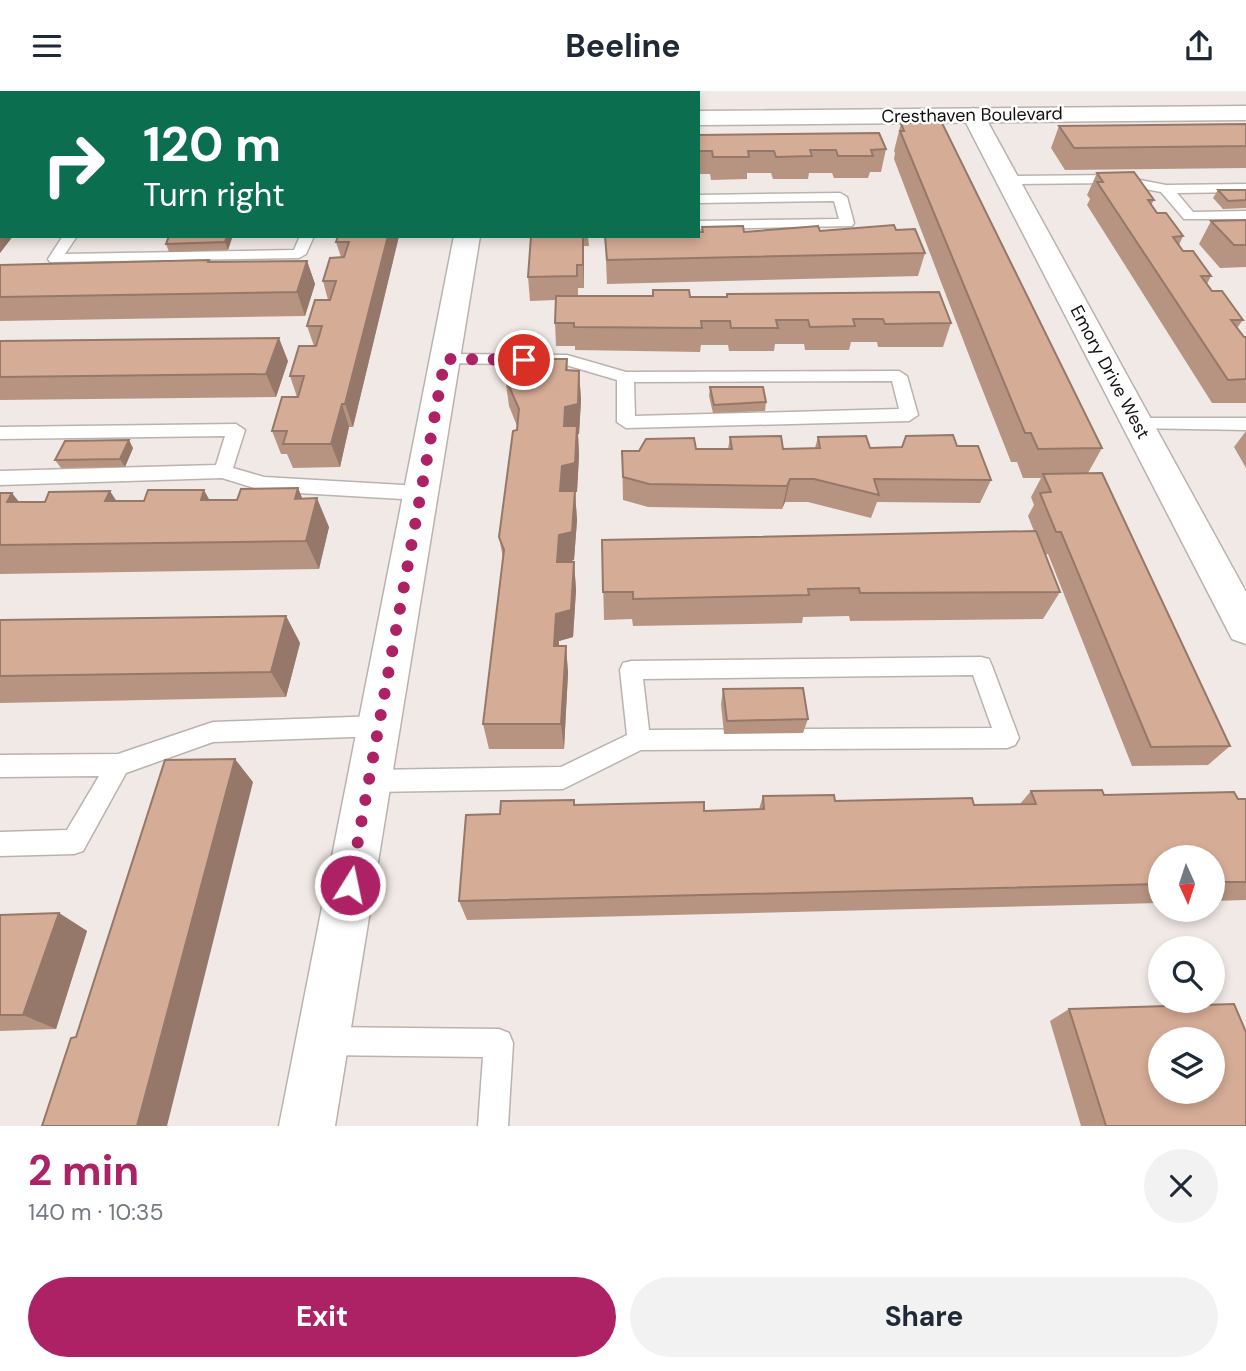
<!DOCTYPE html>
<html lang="en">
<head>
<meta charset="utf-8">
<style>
  body { margin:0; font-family:"DM Sans",sans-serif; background:#f2f2f3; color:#1f2937; height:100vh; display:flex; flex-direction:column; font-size:26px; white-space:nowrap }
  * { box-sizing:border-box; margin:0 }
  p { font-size:23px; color:#747a83 }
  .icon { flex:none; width:38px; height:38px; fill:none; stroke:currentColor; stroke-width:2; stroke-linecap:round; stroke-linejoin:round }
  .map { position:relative; height:1035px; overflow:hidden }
  .panel { display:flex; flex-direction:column; background:#fff; flex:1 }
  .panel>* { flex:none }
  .banner { position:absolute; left:0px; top:0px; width:700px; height:147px; box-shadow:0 4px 10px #0003; background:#0b6e4f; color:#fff; overflow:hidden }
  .needle { width:46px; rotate:177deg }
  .tools { position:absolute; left:1148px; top:754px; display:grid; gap:14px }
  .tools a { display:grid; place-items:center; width:77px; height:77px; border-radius:50%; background:#fff; box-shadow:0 4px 10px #0003; font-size:35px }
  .pin { position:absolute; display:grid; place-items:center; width:60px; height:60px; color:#fff; margin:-30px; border:4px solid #fff; border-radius:50%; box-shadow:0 2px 7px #0007 }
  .me { position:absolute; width:77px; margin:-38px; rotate:10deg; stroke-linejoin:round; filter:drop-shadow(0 0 5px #0008) }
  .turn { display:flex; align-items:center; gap:24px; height:147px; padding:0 28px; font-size:32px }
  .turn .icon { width:91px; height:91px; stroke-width:2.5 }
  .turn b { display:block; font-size:49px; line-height:60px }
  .round { display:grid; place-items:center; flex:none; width:74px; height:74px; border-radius:37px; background:#f2f2f3 }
  .headline { display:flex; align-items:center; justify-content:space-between; height:119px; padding:0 28px }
  h1 { font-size:42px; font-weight:700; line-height:52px; color:#ac2264 }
  .button { display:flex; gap:14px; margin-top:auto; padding:14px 28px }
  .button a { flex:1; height:80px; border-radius:42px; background:#ac2264; color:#fff; font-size:28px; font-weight:700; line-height:80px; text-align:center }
  .button a+a { background:#f2f2f3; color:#1f2937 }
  header { display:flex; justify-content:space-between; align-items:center; height:91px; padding:0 28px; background:#fff; font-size:32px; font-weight:700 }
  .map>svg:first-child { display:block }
</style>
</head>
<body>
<header><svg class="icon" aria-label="menu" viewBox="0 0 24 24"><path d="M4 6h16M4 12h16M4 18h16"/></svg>Beeline<svg class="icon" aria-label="share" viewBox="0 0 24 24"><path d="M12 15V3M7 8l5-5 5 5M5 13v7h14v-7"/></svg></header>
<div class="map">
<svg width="1246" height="1035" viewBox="0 0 1246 1035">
  <rect width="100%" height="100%" fill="#f1e9e5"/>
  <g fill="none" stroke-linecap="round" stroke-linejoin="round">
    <!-- canal -->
    <path fill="#7f9aba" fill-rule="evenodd" d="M0,2H4H2L0,17Z"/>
    <defs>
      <path id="lane" d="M1114,84L1166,94L1246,93V101L1177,102L1193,121L1246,120V128H1184L1161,101L1114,92L1007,93L1000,89L1007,85Z
        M840,102L847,106L854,132L852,135L698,138V130L839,128L834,110L698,112V104Z
        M63,145H77L65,163L294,159L300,145H314L306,163L299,167L50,171L48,168Z
        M445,263L567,264L626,281L899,280L907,285L918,324L909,330L626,337L617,331V289L566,274L439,272V264ZM892,290L899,318L635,325L634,291Z
        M1138,327H1246V339L1132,337L1129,333L1132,329Z
        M236,333L245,339L233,377L264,386L420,395L429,402L420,409L264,400L222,387L0,394V380L216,374L225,345L0,348V336Z
        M981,566L989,568L992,575L1019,647L1015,654L1007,657L641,659L563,698L369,701L360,698L357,690L360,682L369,679L561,676L627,644L620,579L623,572L631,570ZM973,584L992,637L649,639L643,588Z
        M379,625L387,628L391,635L387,642L379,645L213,651L126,682L83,760L74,763L0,765V741L67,739L99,685L0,686V664L118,663L213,631Z
        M322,936L499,938L509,942L513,952L508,1035H478L483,966L322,964L312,960L308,950L312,940Z"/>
      <path id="street" d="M482,0H504L481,2Z
        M973,17L984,24L1246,501V553L1232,548L962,24Z
        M454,145H480L335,1035H279Z"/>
      <path id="secondary" d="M1246,15V29L698,34V20Z
        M0,50H2V64H0Z"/>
    </defs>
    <!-- lane casing -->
    <use href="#lane" stroke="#bab2ae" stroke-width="3"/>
    <!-- street casing -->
    <use href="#street" stroke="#bab2ae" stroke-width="3"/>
    <!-- secondary casing -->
    <use href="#secondary" stroke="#bab2ae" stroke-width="3"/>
    <!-- lane -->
    <use href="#lane" fill="#fff" fill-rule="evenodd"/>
    <!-- street -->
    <use href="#street" fill="#fff" fill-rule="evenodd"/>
    <!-- secondary -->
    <use href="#secondary" fill="#fff" fill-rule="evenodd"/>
  </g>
  <!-- wall -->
  <path fill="#b79481" d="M62,0H239L238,2H60Z
    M248,0H437V2H247Z
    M901,32L1102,357L1088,382L1230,655L1208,674L1132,675L1048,463L1045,464L1060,501L1043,528L850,530L849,525L803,526L802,532L633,535L632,528L604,529L602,449L1034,440L1028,425L1034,414L1031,406L1041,387H1023L1017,371H1011L975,280L894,68L895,62L894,60Z
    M1246,33V77L1065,79L1051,57L1059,35Z
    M698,44L886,58L881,81H870L868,87H834L832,82H809L808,88H773L771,82H747V88L711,89L710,83H698Z
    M0,65H2V145H13L0,162Z
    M1097,82L1154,109L1151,114L1157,122L1183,145L1179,154L1183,160L1211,185L1207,193L1212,200L1243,229L1237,237L1244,246H1246V312H1212L1087,114L1090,108L1087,104Z
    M1218,99H1246V117L1223,118L1213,107Z
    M1246,129V176L1220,177L1199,153L1211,130Z
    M702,136L744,141L896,139L925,162L918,185L607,193L605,145L702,141Z
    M338,145H399L353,336H349L340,376L293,377L287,363H281L272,340L297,306L290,285L314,255L307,235L328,209L323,190L341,166L336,151Z
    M531,145H588L589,155H584V197H578V205L726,206L727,203L951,232L943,256H878L877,251H851L849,259H805L804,253H775L774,260H729L728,254H701L700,261L575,259V255H556L555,232L556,209L530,210L528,186Z
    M232,147L228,159L169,161L166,153Z
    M209,169L210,171L307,170L315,193L305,225L0,230V174Z
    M0,250L288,270L276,306L0,309Z
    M567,268L568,279L579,280L581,309L579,343H578L579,364L577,401H575L577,429L574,469L566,471H574L576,499L573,546L559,550V555H566L568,582L564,658H489L483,633L503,467L499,446L517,335L509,315L505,286L522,282Z
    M710,296L766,311L765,320L713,322L709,305Z
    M1246,340V377L1234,356Z
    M730,346L783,358L815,357L818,346L870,357L957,355L991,389L980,412L877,411L871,427L808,411H785L782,418L648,416L623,409L622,360L728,358Z
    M133,357L125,376L61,377L55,369Z
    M298,397L302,408L329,436L319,478L0,483V402L20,411L237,409Z
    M286,525L300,552L286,606L0,612V529Z
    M723,598L808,628L803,642L724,643L721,613Z
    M1031,700L1104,704L1246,708V809L1213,810V766H1160V812L467,829L459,810L500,723L574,714L704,720L759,718L763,705L835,710L974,714L1020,713Z
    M59,822L87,840L56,938L0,940V824Z
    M1069,918L1246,1035H1081L1050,930Z"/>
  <!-- shaded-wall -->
  <path fill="#957869" d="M222,0H239L238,2H223Z
    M2,109V145H13L0,162V111Z
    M227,145H231L232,147L228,159L225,151Z
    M388,145H399L353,336L345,313Z
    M583,145H584V197L583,174Z
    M307,170L315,193L305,225L297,201Z
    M279,247L288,270L276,306L266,283Z
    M579,280L581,309L579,343H578L579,364L577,401H575L577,429L574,469L562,473L557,471L565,316Z
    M342,313L349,336L340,376L331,353Z
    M129,349L133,357L125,376L120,368Z
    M790,388L785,411L782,418L787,395Z
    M298,397L310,426L295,408Z
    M204,399L220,428L201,409Z
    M110,400L129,429L105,410Z
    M12,402L35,431L7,411Z
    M317,407L329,436L319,478L306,450Z
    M574,471L576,499L573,546L559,550L557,582L554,555L556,523Z
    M286,525L300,552L286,606L271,581Z
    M566,555L568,582L564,658L561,633Z
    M235,668L253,691L167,1035H137Z
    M59,822L87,840L56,938L23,924Z"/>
  <!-- building -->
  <path fill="#d5ac96" stroke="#957869" stroke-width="2" fill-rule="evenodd" d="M62,0H189L188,2H60Z
    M248,0H292L247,2Z
    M901,32H942L1102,357L1038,358L1031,342H1025L900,40H904Z
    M1246,33V55L1074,57L1059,35Z
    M879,42L886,58L871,59L873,65H838L836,59H810L812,65L776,66L774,60H748L749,66H713L712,60H698V44Z
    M0,65H2V90H0Z
    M1134,81L1154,109H1148L1157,122H1166L1183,145L1173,146L1183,160H1193L1211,185H1201L1212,200H1222L1243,229H1231L1244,246H1246V288L1228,289L1097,91H1103L1097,82Z
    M1218,99H1246V109L1228,110Z
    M1246,129V154H1234L1211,130Z
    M894,134L896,139L915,138L925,162L607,169L605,145H698V141H703L702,136L743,135L744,141L818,135L820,140Z
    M169,145H227L225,151L166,153Z
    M338,145H388L345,313H342L331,353H283L287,340H272L282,306H298L304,285H290L299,255H316L322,235H307L315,209H330L336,190H323L330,167L344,166L349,151H336Z
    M531,145H583V174H577V185L528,186Z
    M209,169L208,171L307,170L297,201L0,206V174Z
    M653,199H689L690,206H727V203L939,201L951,232L885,233L883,228H853L855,235L810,236L808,229H776L778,237H731L730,230H701L702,237L574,236V232H555L556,205H653Z
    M279,247L266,283L0,286V250Z
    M524,268H567L566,279L579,280L578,313L565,316L564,335H577L575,372L562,375L560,400H575L572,441L559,444L557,471H574L571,519L556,523L554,555H566L561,633H483L504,459L499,446L513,340L517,339L519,318L505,286L522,282Z
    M710,296H763L766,311L714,314Z
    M953,344L957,355H978L991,389L874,388L879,404L814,388H790L787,395L649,393L623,386L622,360H639L646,348L694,347L696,358H732L730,346L781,345L783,358L820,357L818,346L866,345L870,357L902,356L906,345Z
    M129,349L120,368L55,369L65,350Z
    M1102,382L1230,655L1151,656L1061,441H1056L1040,402L1051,401L1043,383Z
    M298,397L295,408L317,407L306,450L0,454V402H12L7,411H45L49,401L110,400L105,410H144L148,399H204L201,409H237L241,398Z
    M1036,440L1060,501L860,502L859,497L808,498L809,504L633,508V501H603L602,449Z
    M286,525L271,581L0,585V529Z
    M803,597L808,628L727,630L723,598Z
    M235,668L137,1035H42L71,947L76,946L165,669Z
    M1102,699L1104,704L1234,701L1238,708H1246V791H1213V766H1160V793L459,810L466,724L500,723L501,710L574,709V714L704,711V720L764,718L763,705L834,704L835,710L972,707L974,714L1036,713L1031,700Z
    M59,822L23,924H0V824Z
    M1234,913L1246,941V1035H1106L1069,918ZM1160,948H1213V1001H1160Z"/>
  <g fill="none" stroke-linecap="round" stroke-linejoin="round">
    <!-- route -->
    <path stroke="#ac2264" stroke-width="12" stroke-dasharray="0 21.6" d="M350,794L445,268L524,269"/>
  </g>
  <g text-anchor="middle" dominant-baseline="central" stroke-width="5" stroke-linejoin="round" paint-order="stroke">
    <!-- far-street labels -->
    <g font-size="18" fill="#120f0e" stroke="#fff">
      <text transform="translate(972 24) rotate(-1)">Cresthaven Boulevard</text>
      <text transform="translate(1110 281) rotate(62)">Emory Drive West</text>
    </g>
  </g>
</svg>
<div class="tools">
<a><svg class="needle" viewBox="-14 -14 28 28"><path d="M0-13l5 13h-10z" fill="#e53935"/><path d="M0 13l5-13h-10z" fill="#747a83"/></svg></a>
<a><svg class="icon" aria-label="search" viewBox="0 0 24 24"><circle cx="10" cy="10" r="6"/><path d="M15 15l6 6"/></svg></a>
<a><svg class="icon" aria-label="layers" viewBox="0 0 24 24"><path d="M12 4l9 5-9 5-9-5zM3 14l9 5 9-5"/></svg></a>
</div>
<div class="pin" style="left:524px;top:269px;background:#d93025"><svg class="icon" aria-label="arrive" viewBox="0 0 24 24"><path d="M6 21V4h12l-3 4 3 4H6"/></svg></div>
<svg class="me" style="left:350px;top:794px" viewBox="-20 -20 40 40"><circle r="17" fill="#ac2264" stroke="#fff" stroke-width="3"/><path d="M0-11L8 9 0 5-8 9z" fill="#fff"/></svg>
<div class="banner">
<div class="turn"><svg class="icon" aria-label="right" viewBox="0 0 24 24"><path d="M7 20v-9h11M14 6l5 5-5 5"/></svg><div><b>120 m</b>Turn right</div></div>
</div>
</div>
<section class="panel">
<div class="headline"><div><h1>2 min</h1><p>140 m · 10:35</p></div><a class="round"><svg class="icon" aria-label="close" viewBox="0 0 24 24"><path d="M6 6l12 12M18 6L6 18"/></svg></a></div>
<div class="button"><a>Exit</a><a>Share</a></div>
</section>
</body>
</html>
